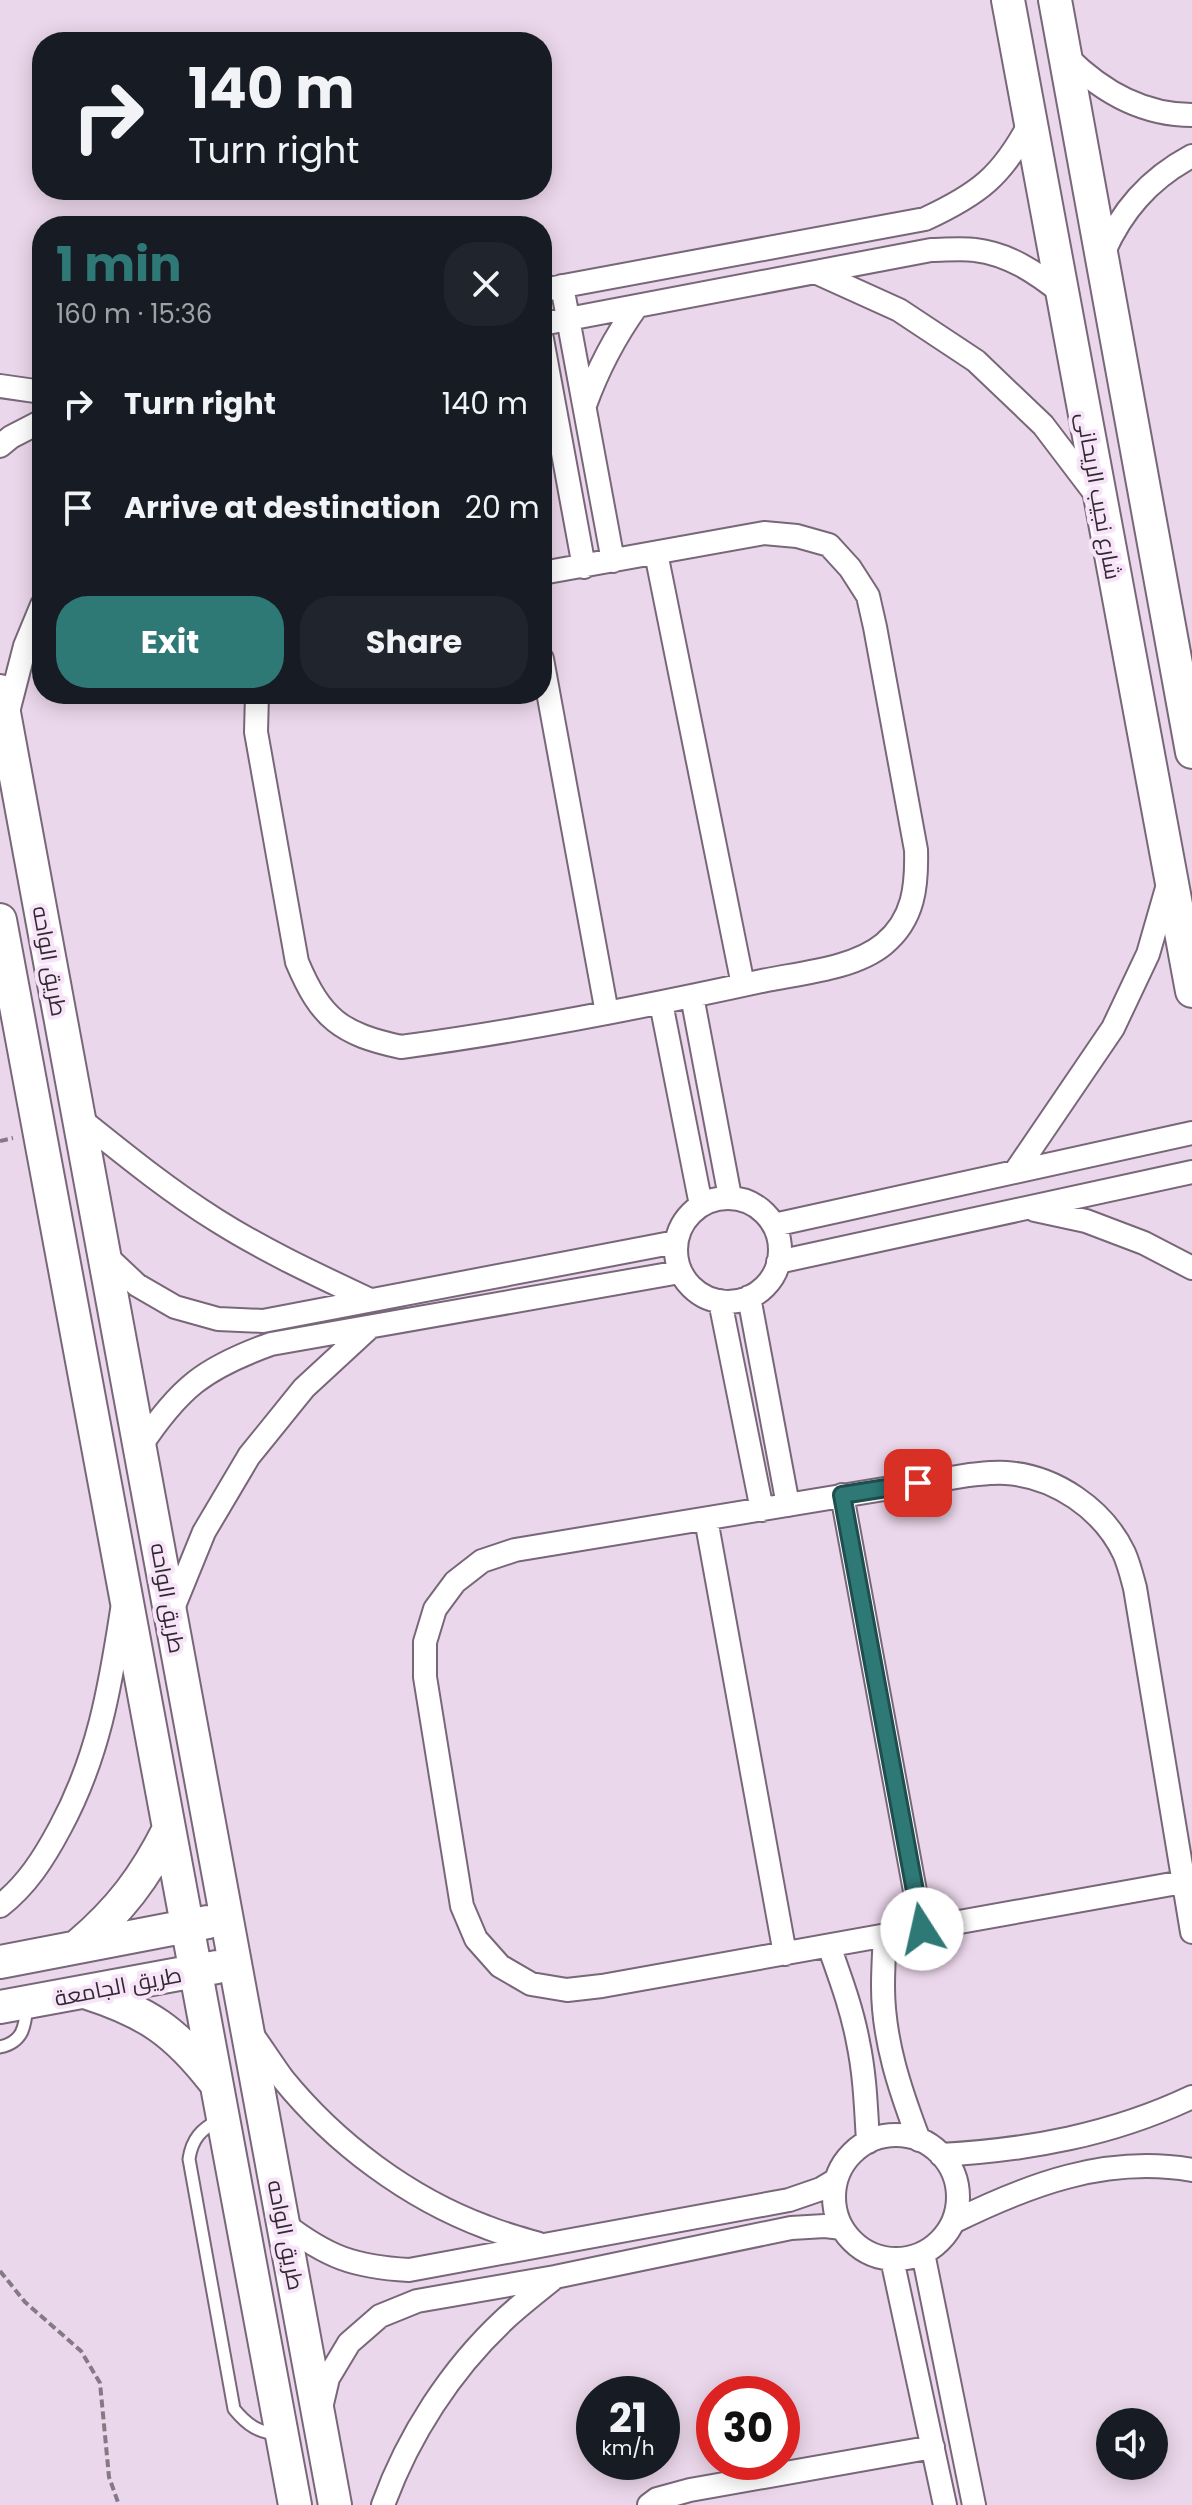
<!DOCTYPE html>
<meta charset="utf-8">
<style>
:root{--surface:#171b24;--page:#20242c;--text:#f1f3f6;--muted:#9ea1a6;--accent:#2e7876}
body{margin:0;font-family:Poppins,Cairo,sans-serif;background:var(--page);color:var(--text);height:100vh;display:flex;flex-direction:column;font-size:30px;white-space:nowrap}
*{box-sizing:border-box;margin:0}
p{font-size:26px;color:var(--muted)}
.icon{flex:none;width:44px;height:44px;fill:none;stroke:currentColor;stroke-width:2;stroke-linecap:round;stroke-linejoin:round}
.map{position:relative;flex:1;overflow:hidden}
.panel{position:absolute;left:32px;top:216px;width:520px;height:488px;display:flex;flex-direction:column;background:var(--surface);border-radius:32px;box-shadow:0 4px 20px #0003}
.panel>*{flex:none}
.top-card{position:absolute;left:32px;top:32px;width:520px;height:168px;border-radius:32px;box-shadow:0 4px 20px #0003;background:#171b24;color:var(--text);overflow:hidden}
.controls{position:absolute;left:1096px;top:2408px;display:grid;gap:16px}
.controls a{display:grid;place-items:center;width:72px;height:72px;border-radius:50%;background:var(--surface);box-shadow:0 4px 20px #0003;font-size:40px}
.speed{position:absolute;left:576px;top:2376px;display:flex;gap:16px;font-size:40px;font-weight:700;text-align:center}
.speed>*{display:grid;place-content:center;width:104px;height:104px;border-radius:50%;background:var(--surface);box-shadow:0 4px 20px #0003;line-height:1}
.speed small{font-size:20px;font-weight:400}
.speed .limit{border:12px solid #d22;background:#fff;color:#111}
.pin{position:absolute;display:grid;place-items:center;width:68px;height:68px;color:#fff;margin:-34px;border-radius:16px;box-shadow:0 4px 12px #0006}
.me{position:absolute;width:88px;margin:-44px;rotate:350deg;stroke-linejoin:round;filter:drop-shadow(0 0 6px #0008)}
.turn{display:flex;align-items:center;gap:28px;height:168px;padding:0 24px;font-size:36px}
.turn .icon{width:104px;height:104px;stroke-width:2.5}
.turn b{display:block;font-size:56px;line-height:68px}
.round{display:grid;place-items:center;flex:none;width:84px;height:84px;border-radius:32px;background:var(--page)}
.headline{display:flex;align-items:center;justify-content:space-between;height:136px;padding:0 24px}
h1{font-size:48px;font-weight:700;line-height:60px;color:var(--accent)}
.cta{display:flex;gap:16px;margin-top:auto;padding:16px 24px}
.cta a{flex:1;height:92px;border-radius:32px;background:var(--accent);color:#fff;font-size:32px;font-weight:700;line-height:92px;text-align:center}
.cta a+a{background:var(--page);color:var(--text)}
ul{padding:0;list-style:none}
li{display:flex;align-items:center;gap:24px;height:104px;padding:0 24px}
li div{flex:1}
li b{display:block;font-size:30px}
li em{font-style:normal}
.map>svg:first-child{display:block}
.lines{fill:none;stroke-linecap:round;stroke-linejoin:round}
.lane-casing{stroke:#786778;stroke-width:15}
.street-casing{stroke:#786778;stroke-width:26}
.secondary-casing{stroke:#786778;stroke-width:36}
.path{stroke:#867986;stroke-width:4;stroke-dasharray:8 4;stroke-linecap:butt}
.lane{stroke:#fff;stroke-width:11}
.street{stroke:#fff;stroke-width:22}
.secondary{stroke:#fff;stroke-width:32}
.route-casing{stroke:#1e4e4d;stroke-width:20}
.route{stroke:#2e7876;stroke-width:14}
.labels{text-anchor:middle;stroke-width:8;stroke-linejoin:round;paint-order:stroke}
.street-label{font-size:22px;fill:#302930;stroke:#f8e4f8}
</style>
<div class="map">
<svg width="1192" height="2505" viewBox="0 0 1192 2505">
<rect width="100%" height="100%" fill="#ebd7eb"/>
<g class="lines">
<defs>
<path id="lane" d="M0,2047c23,-5 25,-20 27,-41
M219,2120c-18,9 -27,19 -30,39l45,250c14,17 25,24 46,25"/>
<path id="street" d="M1067,57c34,34 75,58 125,58
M1102,256c19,-45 47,-77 90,-100
M815,272l84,38 77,51 67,64 54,71
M562,286l51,275
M542,290l383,-71c54,-25 77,-43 105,-96
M542,324l389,-74c14,0 30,-2 44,0 34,4 62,23 88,44
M542,339l42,228
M0,386l42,6
M585,405c13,-36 29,-67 52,-99
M0,446l11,-9 31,-16
M656,553l87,432
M542,659l65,354
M257,694l-1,38 41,230c24,57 44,72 104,85 121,-16 242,-40 361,-66 38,-8 92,-12 122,-37 30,-25 33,-58 32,-94l-41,-223 -7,-31 -18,-28 -21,-23 -32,-9 -33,-3 -222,40
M8,712l17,-66 17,-41
M692,996l38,201
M661,1003l40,202
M79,1118c45,36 89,72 137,102 49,31 101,55 152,79
M1015,1172l98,-144 35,-74 21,-73
M676 1250a52 52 0 1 1 104 0a52 52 0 1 1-104 0Z
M1035,1210l51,11 58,22 48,25
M774,1225l418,-92
M104,1254l33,31 38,22 43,12 45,2 413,-79
M778,1262l414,-90
M749,1297l39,208
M720,1301l42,209
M140,1447c39,-59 64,-79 131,-103l409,-72
M842,1495l80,434
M706,1519l79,435
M171,1613l33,-81 45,-76 55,-68 65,-60
M1183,1882l-581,104 -35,4 -36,-6 -31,-18 -24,-27 -14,-33 -37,-229v-35l10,-33 20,-27 27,-21 33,-11 454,-75c12,-1 25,-3 37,-2 49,3 97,36 118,80 5,11 8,24 11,35l57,344
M0,1906c27,-21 44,-48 60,-78 38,-70 50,-140 62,-218
M885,1936c-1,16 -2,34 -2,50 0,54 17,104 36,154
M829,1946c11,31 23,63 29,96 7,33 8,66 10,100
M251,2033c11,15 21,31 32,46 52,64 125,119 203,148 17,7 36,12 53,17
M834 2197a62 62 0 1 1 124 0a62 62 0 1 1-124 0Z
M941,2155c87,-5 171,-20 251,-58
M953,2222c75,-37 153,-67 239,-52
M283,2223c44,34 71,44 126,47l380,-70 32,-11 15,-9
M923,2253l51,252
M892,2259l53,246
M321,2408l7,-30 21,-35 31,-27 37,-15 138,-24 236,-49 34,-2 17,2
M383,2505c25,-69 68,-136 122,-186 15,-14 32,-27 48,-40
M649,2505l8,-6 33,-9 243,-43"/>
<path id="secondary" d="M1008,0l184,991
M1055,0l137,752
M0,691l335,1814
M0,920l295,1585
M79,1945c41,-35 66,-68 90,-116
M0,1962l208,-40
M88,1993c59,19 88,39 126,88
M0,2007l217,-40"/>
</defs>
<use href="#lane" class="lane-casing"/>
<use href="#street" class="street-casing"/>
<use href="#secondary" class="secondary-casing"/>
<path class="path" d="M0,1141l13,-3
M0,2271l25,31 56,49 19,32 9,94 10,28"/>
<use href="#lane" class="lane"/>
<use href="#street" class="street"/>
<use href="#secondary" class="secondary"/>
</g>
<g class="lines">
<defs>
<path id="route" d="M918,1483l-76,12 80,434"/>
</defs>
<use href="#route" class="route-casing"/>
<use href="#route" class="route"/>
</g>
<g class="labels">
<g class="street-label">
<text transform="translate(1099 496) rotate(80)" y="8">شارع نجيب الريحانى</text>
<text transform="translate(50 961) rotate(80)" y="8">طريق الواحه</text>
<text transform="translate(168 1598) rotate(80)" y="8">طريق الواحه</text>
<text transform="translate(118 1986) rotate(-11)" y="8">طريق الجامعة</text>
<text transform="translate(286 2235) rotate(79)" y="8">طريق الواحه</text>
</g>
</g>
</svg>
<div class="controls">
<a><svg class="icon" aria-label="sound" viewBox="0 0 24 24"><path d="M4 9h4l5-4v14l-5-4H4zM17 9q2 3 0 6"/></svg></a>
</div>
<div class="speed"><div>21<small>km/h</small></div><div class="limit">30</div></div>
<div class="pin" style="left:918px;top:1483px;background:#d93025"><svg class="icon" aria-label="arrive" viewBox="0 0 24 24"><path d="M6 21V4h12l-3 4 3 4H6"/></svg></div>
<svg class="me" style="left:922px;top:1929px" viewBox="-20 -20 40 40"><circle r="19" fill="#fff"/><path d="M0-13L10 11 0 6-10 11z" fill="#2e7876"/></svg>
<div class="top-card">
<div class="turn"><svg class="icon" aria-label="right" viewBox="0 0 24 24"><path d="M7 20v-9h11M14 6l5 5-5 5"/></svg><div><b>140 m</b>Turn right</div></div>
</div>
<section class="panel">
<div class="headline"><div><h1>1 min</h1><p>160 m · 15:36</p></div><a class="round"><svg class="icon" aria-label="close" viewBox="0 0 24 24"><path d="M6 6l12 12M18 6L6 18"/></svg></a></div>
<ul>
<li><svg class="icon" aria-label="right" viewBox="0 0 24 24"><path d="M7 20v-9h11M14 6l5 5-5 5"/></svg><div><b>Turn right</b></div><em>140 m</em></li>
<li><svg class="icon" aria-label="arrive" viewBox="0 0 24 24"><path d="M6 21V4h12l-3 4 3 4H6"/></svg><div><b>Arrive at destination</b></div><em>20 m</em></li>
</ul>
<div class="cta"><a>Exit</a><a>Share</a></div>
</section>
</div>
